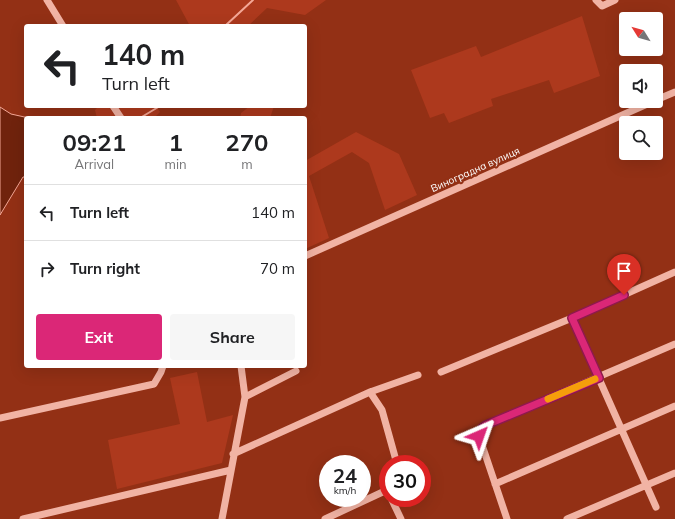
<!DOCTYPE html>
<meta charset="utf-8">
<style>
:root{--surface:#fff;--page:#f6f6f6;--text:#202124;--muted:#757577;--line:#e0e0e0;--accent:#db2777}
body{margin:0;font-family:Mulish,sans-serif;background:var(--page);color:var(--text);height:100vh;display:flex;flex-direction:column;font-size:15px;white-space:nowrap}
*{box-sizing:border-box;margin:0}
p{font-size:13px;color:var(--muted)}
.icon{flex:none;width:22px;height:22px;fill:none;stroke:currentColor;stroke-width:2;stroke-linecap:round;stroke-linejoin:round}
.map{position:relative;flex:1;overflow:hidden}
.sheet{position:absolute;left:24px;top:116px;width:283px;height:252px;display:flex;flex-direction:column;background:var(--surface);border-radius:4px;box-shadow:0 4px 16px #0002}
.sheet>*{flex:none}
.top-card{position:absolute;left:24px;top:24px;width:283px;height:84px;border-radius:4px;box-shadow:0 4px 16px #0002;background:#fff;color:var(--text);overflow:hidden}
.needle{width:26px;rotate:307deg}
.buttons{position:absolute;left:619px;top:12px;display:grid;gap:8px}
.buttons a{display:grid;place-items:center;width:44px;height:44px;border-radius:4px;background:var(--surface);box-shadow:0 4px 16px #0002;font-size:20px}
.speed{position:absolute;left:319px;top:455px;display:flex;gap:8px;font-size:20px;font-weight:700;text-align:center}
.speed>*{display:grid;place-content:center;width:52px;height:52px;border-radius:50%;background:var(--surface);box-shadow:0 4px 16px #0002;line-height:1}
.speed small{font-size:10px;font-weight:400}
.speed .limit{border:6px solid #d22;background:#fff;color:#111}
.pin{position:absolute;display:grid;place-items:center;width:34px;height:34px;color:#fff;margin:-41px -17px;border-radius:50% 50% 50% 0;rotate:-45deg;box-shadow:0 0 4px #0007}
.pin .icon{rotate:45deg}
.me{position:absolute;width:44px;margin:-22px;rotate:43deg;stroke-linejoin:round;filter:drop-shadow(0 0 3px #0008)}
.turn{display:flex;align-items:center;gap:14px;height:84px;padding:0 12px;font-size:18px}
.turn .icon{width:52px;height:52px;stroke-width:2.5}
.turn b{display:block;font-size:28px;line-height:34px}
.eta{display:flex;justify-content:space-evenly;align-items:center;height:68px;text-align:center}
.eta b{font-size:24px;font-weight:700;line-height:28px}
.primary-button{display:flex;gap:8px;margin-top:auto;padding:8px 12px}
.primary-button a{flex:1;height:46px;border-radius:4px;background:var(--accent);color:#fff;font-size:16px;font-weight:700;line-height:46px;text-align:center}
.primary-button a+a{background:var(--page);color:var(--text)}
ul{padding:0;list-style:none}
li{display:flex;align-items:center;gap:12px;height:56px;padding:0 12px;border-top:1px solid var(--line)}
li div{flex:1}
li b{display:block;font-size:15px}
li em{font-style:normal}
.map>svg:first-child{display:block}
.green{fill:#ad391d}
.water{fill:#70230d;stroke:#f4a796}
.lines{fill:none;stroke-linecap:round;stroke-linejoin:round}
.stream{stroke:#f4a796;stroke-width:2}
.minor{stroke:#f1b3a4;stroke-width:7}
.route-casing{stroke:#8e194d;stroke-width:10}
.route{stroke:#db2777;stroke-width:7}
.slow{stroke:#f59e0b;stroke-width:7}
.labels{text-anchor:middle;stroke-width:4;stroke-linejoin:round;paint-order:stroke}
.street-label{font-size:10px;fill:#fff;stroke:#933015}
</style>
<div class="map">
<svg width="675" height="519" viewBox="0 0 675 519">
<rect width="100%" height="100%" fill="#933015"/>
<path class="green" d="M176,0h150l-21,15 -38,-7 -19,18h-58z
M582,16l18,60 -46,17 -5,-13 -58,19 2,7 -44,17 -5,-10 -14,5 -19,-48 65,-24 5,11z
M99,106h9l9,12h-20l-2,-8z
M116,106h40l4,6 -6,6h-30z
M250,106h24l-4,12h-30l1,-5z
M356,132l43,22 18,41 -32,15 -16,-47 -17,-11 -43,24 20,62 -24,11v-88z
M197,372l10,50 26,-7 -11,48 -105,26 -9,-49 72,-16 -10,-46z"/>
<path class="water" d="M0,107l11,7 18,4h-3v59h-3l-23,38z"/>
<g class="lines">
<path class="stream" d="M225,26l28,-26
M140,118l20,-12"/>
<path class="minor" d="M47,0l16,26
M596,0l6,6 13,-6
M656,100l19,-8
M113,106l8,12
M305,256l349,-155
M572,318l84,189
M441,372l131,-54 103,-46
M370,392l12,18 15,54
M245,397l51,-26
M0,418l154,-34 7,-12 2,-6
M233,454l137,-62 48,-17
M495,484l180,-78
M391,498l10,21
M23,519l208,-49
M222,519l23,-122 -4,-31
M325,519l62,-29 1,2
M507,519l-28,-83 3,-8 4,-3 189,-81
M567,519l108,-46"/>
</g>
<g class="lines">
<defs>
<path id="route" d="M479,436l3,-8 4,-3 113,-47 -27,-60 52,-23"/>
</defs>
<use href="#route" class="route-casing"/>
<use href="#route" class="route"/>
<path class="slow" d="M548,399l47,-20"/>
</g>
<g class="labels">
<g class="street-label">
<text transform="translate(475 169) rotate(-24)" y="4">Виноградна вулиця</text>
</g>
</g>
</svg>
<div class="buttons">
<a><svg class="needle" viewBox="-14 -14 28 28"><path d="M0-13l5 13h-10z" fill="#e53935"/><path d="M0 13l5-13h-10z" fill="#757577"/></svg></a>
<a><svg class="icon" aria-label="sound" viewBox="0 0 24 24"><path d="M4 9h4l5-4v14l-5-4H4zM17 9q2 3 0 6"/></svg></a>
<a><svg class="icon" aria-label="search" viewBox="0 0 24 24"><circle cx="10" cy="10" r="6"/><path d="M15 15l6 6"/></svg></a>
</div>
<div class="speed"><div>24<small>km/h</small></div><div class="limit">30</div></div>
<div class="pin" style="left:624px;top:295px;background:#d93025"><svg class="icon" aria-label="arrive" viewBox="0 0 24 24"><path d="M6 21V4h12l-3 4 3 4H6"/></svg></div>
<svg class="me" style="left:479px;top:436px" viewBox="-20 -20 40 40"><path d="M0-17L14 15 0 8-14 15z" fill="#db2777" stroke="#fff" stroke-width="4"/></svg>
<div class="top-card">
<div class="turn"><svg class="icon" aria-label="left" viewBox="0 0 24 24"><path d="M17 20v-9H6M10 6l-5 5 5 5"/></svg><div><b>140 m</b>Turn left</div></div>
</div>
<section class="sheet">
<div class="eta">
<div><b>09:21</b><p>Arrival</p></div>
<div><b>1</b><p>min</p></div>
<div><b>270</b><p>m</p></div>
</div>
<ul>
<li><svg class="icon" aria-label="left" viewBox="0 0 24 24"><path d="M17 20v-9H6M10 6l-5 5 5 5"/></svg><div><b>Turn left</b></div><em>140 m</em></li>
<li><svg class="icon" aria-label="right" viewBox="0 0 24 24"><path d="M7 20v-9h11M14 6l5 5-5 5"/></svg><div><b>Turn right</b></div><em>70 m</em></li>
</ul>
<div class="primary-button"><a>Exit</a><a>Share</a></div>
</section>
</div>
